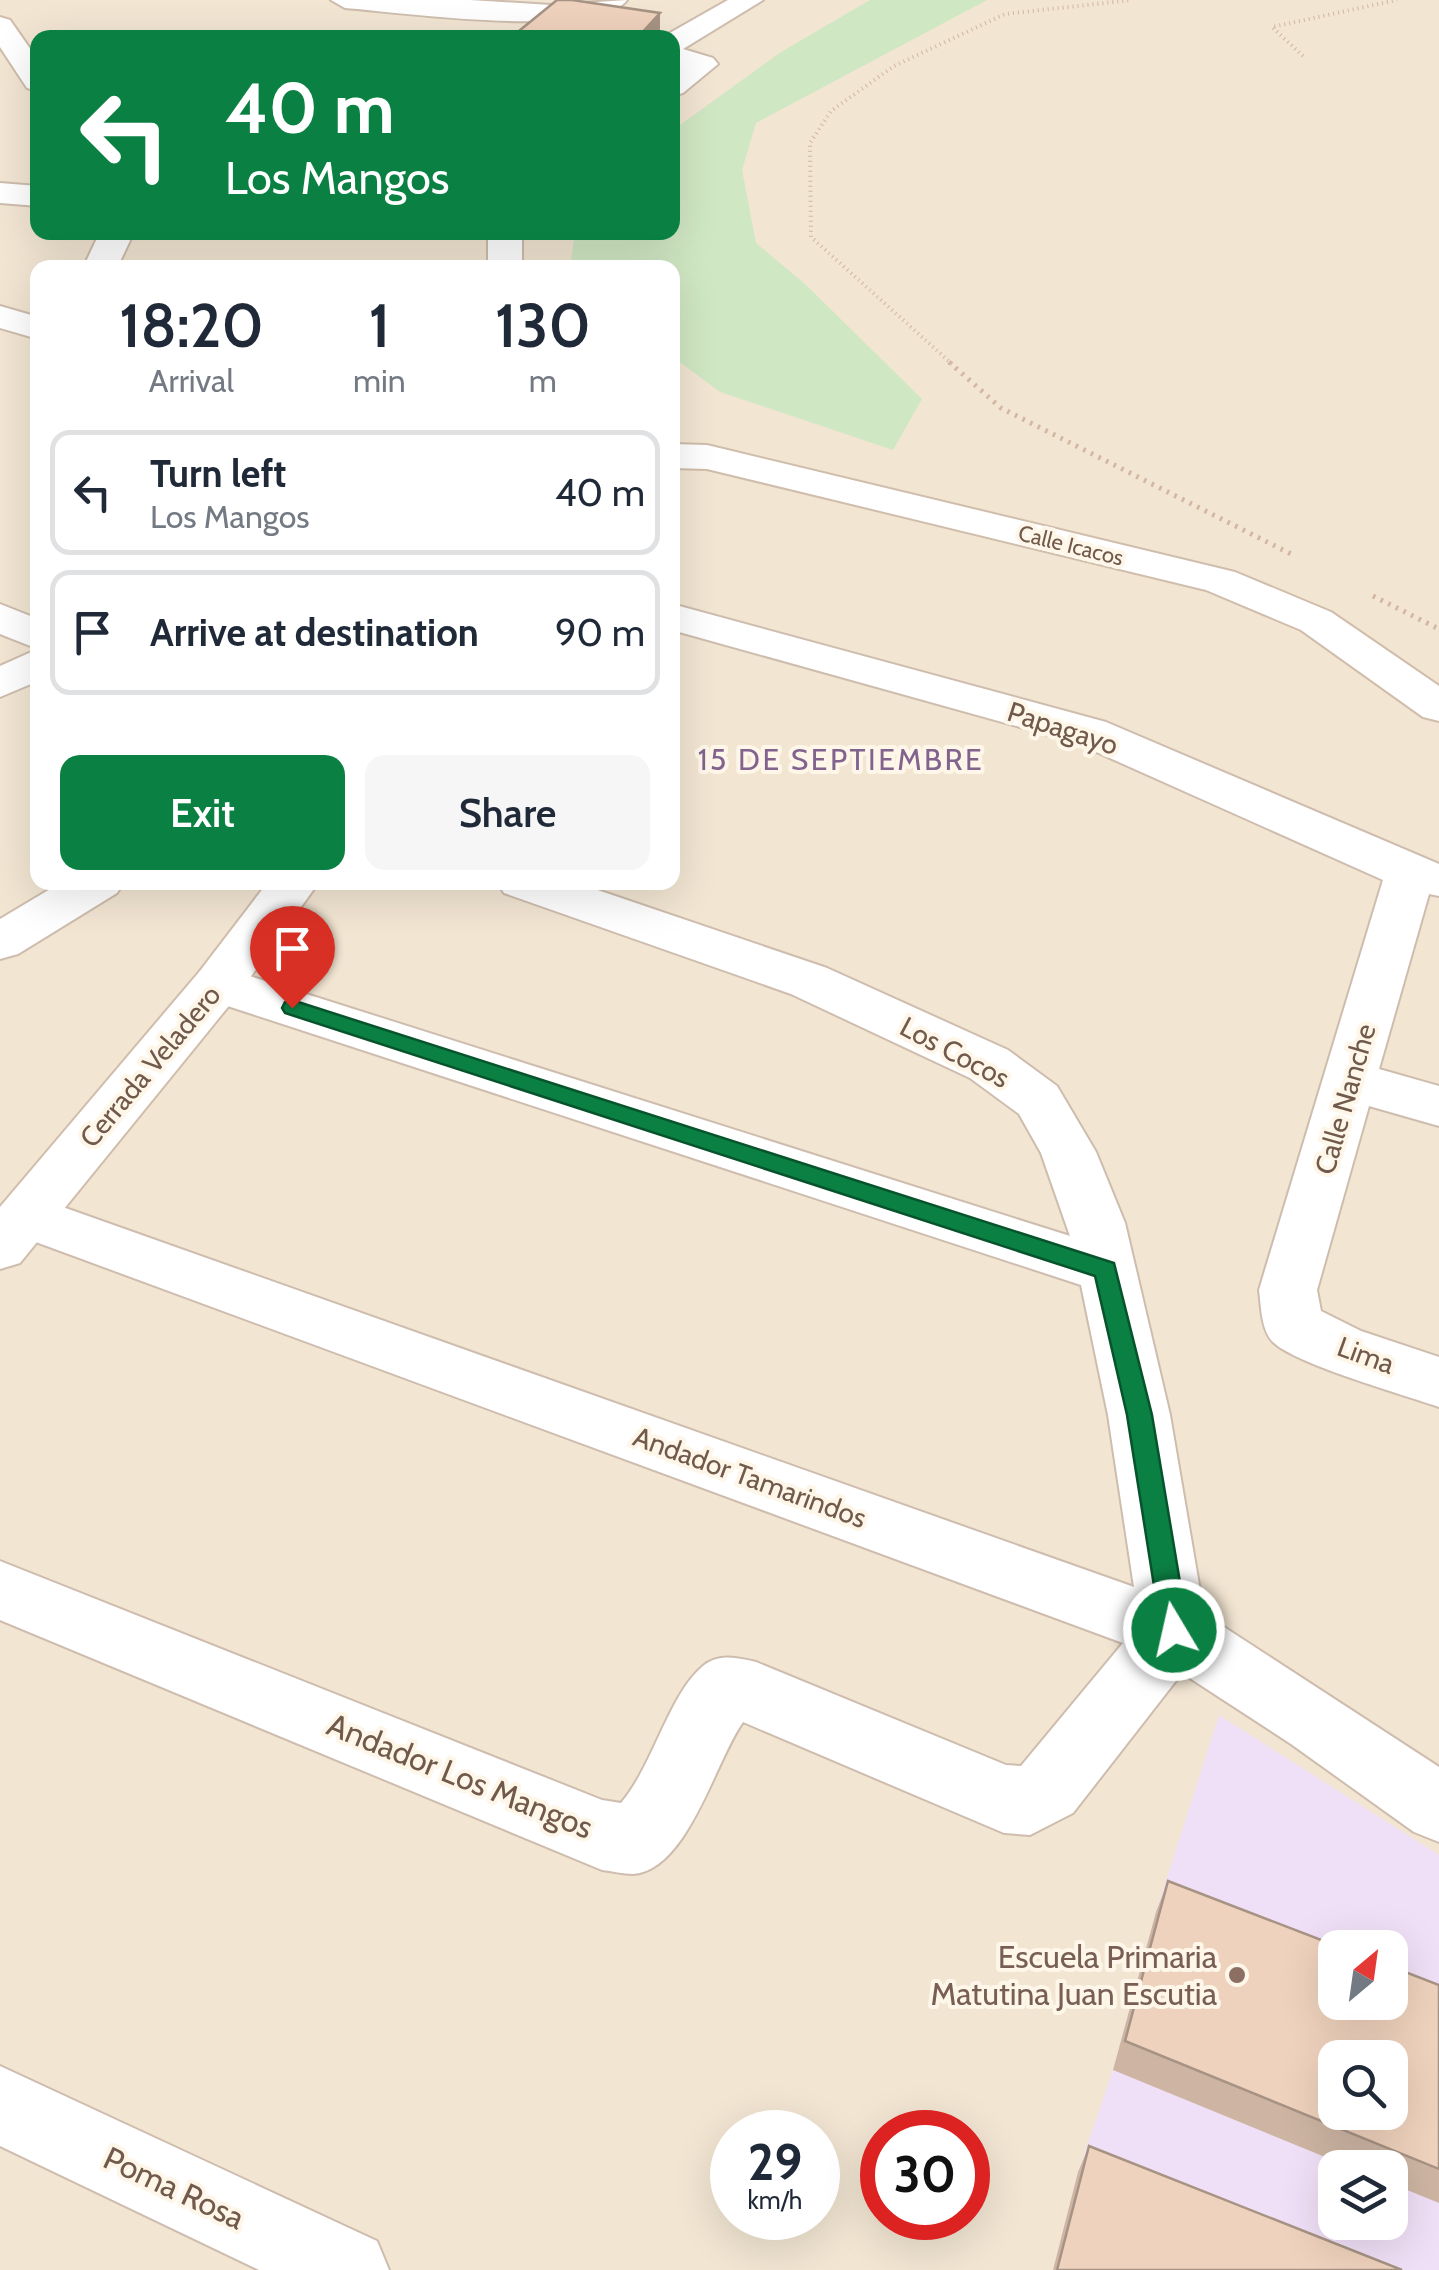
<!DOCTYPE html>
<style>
:root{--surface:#fff;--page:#f6f6f7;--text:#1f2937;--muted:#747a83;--line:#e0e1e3;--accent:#0b8043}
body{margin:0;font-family:Cabin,sans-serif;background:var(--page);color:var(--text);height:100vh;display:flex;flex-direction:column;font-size:38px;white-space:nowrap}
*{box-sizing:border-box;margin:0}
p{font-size:32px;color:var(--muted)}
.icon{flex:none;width:55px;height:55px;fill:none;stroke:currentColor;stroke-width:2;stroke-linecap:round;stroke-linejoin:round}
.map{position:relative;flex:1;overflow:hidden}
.details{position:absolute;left:30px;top:260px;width:650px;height:630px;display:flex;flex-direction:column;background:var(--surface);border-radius:20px;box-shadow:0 10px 40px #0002}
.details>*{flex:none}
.hud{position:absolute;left:30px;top:30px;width:650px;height:210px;border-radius:20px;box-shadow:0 10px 40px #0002;background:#0b8043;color:#fff;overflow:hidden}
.needle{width:65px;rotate:29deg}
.fabs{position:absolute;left:1318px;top:1930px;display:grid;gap:20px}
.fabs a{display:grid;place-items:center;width:90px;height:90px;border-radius:20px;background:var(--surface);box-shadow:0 10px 40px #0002;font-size:50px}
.speed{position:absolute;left:710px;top:2110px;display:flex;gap:20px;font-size:50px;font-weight:700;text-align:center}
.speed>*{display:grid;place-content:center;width:130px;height:130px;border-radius:50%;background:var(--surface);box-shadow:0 10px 40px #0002;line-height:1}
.speed small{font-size:25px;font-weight:400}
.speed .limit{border:15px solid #d22;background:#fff;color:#111}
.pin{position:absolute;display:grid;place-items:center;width:85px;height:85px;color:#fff;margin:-102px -42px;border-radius:50% 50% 50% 0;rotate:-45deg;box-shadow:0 0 10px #0007}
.pin .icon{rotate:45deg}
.me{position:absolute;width:110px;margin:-55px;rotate:351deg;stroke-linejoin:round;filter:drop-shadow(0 0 8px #0008)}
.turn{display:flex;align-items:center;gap:35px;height:210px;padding:0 30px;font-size:45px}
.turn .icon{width:130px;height:130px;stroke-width:2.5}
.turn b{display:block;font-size:70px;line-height:85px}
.eta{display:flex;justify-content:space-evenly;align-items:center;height:170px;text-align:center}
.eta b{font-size:60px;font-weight:600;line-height:70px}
.primary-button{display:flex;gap:20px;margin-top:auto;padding:20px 30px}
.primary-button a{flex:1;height:115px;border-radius:20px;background:var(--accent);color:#fff;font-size:40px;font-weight:600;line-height:115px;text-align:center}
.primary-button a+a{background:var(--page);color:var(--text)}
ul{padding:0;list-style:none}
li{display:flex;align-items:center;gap:30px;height:125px;margin:0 20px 15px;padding:0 10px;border:5px solid var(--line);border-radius:20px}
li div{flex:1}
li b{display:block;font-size:38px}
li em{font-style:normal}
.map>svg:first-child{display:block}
.residential{fill:#f2e5d2;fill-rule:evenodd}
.education{fill:#f0e0f7;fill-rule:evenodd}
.green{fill:#d0e7c3}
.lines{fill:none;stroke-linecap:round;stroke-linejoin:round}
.street-casing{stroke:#cebdae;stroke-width:4}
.secondary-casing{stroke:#d0bdab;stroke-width:4}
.path-far1{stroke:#d3b6a0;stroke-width:4;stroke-dasharray:1 4;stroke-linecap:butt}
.path{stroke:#d3b6a0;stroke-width:5;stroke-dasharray:2.5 6;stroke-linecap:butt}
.street{fill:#fff;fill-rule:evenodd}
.secondary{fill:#fff;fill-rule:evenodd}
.wall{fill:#ceb5a3}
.shaded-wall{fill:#a79384}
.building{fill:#efd2bd;stroke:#a79384;stroke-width:2.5;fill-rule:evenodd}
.route{fill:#0b8043;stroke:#07532c;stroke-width:2.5}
.education-dot{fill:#8d6e63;stroke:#fef7e9;stroke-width:4}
.labels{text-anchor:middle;stroke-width:8;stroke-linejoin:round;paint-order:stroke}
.far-street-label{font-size:22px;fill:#715a4b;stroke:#fef7e9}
.street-label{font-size:28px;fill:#715a4b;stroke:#fef7e9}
.neighbourhood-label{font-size:30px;letter-spacing:2.5px;fill:#81638e;stroke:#fef7e9}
.near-street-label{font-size:32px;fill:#715a4b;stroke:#fef7e9}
.near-education-label{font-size:32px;fill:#785e54;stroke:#fef7e9;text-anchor:end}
</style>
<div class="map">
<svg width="1439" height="2270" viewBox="0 0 1439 2270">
<rect width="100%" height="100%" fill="#fbf3e4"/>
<path class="residential" d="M0,0h1439v2270h-1439zM38,38h634v194h-634zM38,268h634v614h-634zM1335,1948h55v54h-55zM1335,2058h55v54h-55zM732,2132h86v86h-86zM882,2132h86v86h-86zM1335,2168h55v54h-55z"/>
<path class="education" d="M1219,1715l220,140v415h-386l25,-98 35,-102 43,-158zM1335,1948h55v54h-55zM1335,2058h55v54h-55zM1335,2168h55v54h-55z"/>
<path class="green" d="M870,0h117l-231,123 -14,47 14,73 49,41 117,115 -29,51 -173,-58 -47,-35 -1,-89 -102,-1 5,-34 97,-1 1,-102 108,-78z"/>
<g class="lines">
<defs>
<path id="street" d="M331,0h139l81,5 76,-5c-30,40 -230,12 -282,8z
M728,0h35l-80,49 30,9 5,6 -35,29 -11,3v-24l8,-5 -8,-3v-26h-11z
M0,183l38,3v20l-38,-3z
M488,232h34v36h-34z
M0,306l38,11v22l-38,-11z
M0,604l38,15v30l-38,-15z
M672,604l434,118 333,142v32l-10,-2 -50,175 60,17v40l-70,-20 -52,184 4,21 40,20 78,26v50c-34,-12 -144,-43 -166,-65 -12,-12 -12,-37 -14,-52l124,-410 -309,-138 -402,-112z
M38,649v32l-38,16v-31z
M62,882h62l-7,11 -99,61 -18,5v-40z
M497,882h77l253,86 181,82 49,36 39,66 29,71 45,192 34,199 235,153v75l-25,-10 -123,-88 -109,-71 -109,140 -43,22 -26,-2 -261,-111c-28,39 -55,148 -110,152 -10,0 -21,-3 -31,-4l-602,-250v-59l602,239 19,3c32,-37 48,-109 82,-137 16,-13 35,-8 53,-4l250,103 15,1 102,-123 -1117,-412 -6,-20 6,-10 20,-7 1108,393 -26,-172 -27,-130 -881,-288 -8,-13 8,-13 18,-5 852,270 -29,-83 -22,-39 -49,-36 -179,-84 -287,-101z
M0,2066l377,175 12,29h-130l-259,-124z"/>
<path id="secondary" d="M0,17l10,3 28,40v31l-11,-3 -27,-41z
M100,232h34l-17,36h-34z
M672,444l35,1 528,127 96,40 108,74v35l-16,-4 -122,-87 -95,-40 -499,-121 -35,-1z
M268,882h51l-83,115 -216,266 -20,6v-62l200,-236z"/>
</defs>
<use href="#street" class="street-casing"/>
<use href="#secondary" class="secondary-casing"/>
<path class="path-far1" d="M1303,56l-31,-29 125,-27
M952,364l-141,-127 -1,-94 21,-32 63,-45 111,-52 127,-14"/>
<path class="path" d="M949,362l52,46 290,146
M1373,596l66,33"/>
<use href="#street" class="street"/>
<use href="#secondary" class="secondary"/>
</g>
<path class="wall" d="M1168,1881l271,104v218l-49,-20v-15h-38l-239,-98 43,-158z
M1089,2146l313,124h-349l25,-98z"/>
<path class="shaded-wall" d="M660,13v23l-1,2h-22z"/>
<path class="building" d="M557,0h15l88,13 -23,25h-104l-19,-3z
M1168,1881l174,67h-7v54h55v-36l49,19v184l-314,-128zM1335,2058h55v54h-55z
M1089,2146l313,124h-345z"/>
<path class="route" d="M292,1000l822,263 38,152 36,215 -4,9 -10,4 -9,-4 -4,-9 -34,-215 -32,-139 -810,-263 -3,-5 3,-6z"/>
<circle class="education-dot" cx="1237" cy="1975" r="10"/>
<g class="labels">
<g class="far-street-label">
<text transform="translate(1071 545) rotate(14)" y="8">Calle Icacos</text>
</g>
<g class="street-label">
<text transform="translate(1063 728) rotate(18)" y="10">Papagayo</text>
<text transform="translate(955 1052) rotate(28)" y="10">Los Cocos</text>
<text transform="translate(150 1066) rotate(-50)" y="10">Cerrada Veladero</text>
<text transform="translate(1345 1099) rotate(-74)" y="10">Calle Nanche</text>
<text transform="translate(1366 1355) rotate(20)" y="10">Lima</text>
<text transform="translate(750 1477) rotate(20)" y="10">Andador Tamarindos</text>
</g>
<g class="neighbourhood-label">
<text x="841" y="770">15 DE SEPTIEMBRE</text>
</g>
<g class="near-street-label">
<text transform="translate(460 1776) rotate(22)" y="11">Andador Los Mangos</text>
<text transform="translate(174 2188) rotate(25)" y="11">Poma Rosa</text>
</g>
<g class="near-education-label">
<text x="1217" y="1968">Escuela Primaria<tspan x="1217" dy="37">Matutina Juan Escutia</tspan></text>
</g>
</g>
</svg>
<div class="fabs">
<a><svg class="needle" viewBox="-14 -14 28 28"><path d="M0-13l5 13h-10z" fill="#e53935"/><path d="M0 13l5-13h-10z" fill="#747a83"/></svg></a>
<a><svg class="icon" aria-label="search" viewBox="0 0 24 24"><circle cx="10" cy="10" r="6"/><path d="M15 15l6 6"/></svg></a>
<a><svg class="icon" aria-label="layers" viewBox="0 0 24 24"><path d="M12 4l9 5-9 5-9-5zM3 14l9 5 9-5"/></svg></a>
</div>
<div class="speed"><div>29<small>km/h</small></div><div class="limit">30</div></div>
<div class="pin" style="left:292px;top:1008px;background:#d93025"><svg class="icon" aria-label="arrive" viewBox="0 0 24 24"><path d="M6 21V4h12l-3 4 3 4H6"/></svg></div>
<svg class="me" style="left:1174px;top:1630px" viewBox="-20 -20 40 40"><circle r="17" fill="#0b8043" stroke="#fff" stroke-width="3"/><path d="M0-11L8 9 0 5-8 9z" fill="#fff"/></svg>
<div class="hud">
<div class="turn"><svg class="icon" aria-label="left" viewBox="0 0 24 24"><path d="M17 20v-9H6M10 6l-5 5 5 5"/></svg><div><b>40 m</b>Los Mangos</div></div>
</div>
<section class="details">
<div class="eta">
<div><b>18:20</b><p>Arrival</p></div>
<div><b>1</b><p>min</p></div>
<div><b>130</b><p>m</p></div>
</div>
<ul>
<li><svg class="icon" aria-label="left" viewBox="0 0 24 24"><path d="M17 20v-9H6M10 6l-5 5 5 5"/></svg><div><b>Turn left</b><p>Los Mangos</p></div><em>40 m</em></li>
<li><svg class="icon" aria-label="arrive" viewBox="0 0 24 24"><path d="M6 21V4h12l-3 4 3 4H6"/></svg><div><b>Arrive at destination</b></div><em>90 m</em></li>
</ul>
<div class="primary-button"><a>Exit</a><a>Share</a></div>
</section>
</div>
